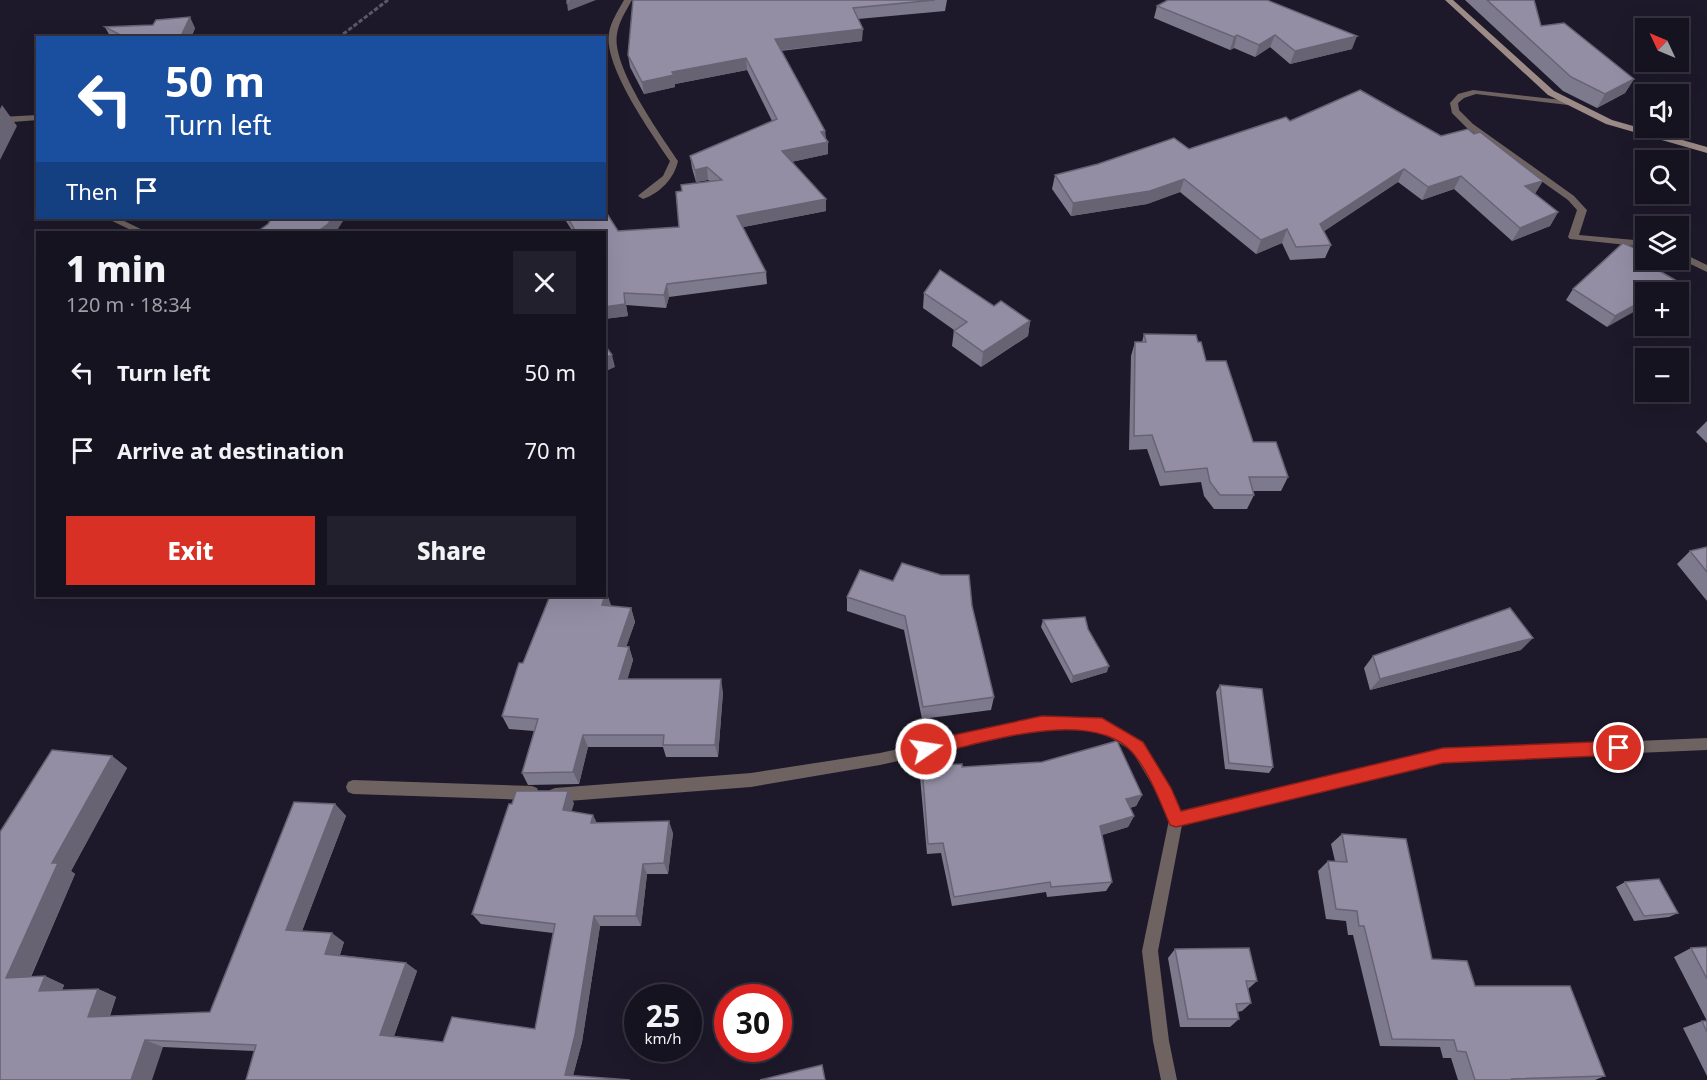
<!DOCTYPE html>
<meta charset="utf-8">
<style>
:root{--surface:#161320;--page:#23202d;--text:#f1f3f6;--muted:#9e9ea5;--line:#35323e;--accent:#d93025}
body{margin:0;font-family:"Noto Sans",sans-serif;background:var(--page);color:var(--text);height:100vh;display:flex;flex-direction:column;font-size:22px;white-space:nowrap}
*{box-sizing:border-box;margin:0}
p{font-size:20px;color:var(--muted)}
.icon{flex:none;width:33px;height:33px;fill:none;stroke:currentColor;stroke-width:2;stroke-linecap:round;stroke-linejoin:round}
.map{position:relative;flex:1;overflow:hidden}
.panel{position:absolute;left:36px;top:231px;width:570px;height:366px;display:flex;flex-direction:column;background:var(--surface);border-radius:0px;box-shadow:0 6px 24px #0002,0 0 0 2px var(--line)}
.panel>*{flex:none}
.top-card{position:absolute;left:36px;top:36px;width:570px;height:183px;border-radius:0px;box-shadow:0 6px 24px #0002,0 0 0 2px var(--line);background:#1a4fa0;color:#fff;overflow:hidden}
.needle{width:39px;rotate:314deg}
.buttons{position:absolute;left:1635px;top:18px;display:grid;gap:12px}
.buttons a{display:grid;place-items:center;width:54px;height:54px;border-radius:0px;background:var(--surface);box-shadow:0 6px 24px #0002,0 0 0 2px var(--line);font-size:30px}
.speed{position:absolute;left:624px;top:984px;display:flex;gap:12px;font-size:30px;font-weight:700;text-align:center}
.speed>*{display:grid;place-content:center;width:78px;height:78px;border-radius:50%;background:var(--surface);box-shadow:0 6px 24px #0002,0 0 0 2px var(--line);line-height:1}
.speed small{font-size:15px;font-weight:400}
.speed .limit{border:9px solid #d22;background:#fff;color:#111}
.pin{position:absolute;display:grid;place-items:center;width:51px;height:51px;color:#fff;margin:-26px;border:3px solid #fff;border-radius:50%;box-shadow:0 2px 6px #0007}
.me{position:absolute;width:66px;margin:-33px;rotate:77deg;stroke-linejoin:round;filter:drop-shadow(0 0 4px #0008)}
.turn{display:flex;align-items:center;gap:21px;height:126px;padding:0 30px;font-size:27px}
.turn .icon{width:78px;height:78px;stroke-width:2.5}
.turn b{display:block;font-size:42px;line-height:51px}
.then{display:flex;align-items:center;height:57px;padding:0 30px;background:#0003;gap:12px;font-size:22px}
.round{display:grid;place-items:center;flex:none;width:63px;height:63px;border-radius:0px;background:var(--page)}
.headline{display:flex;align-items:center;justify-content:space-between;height:102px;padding:0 30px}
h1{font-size:36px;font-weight:800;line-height:45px}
.button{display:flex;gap:12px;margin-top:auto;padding:12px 30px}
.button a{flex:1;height:69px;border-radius:0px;background:var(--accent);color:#fff;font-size:24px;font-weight:800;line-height:69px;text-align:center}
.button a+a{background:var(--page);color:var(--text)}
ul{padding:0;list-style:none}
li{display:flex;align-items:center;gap:18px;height:78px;padding:0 30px}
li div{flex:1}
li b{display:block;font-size:22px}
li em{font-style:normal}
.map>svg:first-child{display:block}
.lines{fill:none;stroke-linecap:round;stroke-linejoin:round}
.path{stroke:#5b5867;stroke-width:3;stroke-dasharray:4.5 2;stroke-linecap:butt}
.street{fill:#6e6360;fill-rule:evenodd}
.secondary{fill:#9c8b87;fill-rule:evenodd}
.wall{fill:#7e7a8d}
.shaded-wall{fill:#676373}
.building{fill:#938ea4;stroke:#676373;stroke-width:1.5}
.route{fill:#d93025;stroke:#8d1f18;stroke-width:1.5}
</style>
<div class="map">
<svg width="1707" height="1080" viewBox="0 0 1707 1080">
<rect width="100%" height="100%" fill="#1d192a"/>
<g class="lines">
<path class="path" d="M338,38l50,-38"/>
<path class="street" d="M624,0h8c-6,11 -13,21 -15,34 -6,32 43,100 61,127 -4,18 -18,32 -35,38l-5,-3 2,-2 23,-18 7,-15c-18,-27 -67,-95 -61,-128 2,-12 9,-22 15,-33z
M1473,90l98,11 1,2 -4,2 -92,-11 -12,4 -6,5 1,7 14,14 101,72 11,12 2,2 -8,25 67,6v6l-76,-8 -2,-2 9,-27 -9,-10 -101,-72 -15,-15 -2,-10 8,-9z
M38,115v5l-38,3v-6z
M106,218h12l29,14h-12z
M1678,251l29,14v7l-29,-14z
M1043,717l59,2 40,24 29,46 9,23 263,-63 264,-11v12l-264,11 -261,64 -24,126 11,90 8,39h-16l-8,-39 -11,-90 27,-131 -9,-22 -28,-47 -32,-20 -57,-2 -163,36 -129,22 -196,15 -5,-2 -2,-5 2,-5 5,-2 196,-15 129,-20z
M353,780l179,6 5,2 2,5 -2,5 -5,2 -179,-6 -5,-2 -2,-5 2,-5z"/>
<path class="secondary" d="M1445,0h8l101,91 58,29 95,27v6l-101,-29 -58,-29z"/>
</g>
<path class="wall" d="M633,0h314l-2,11 -87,8 4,22 -81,10 44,80 3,23 -37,8 35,49 -83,16 23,45 1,12 -98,13 -3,11 -40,-3 2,11 -24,3v-87h-31l-9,-14h40l14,13 61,-4 3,-36 28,-10 -2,-1 -12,2 -4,-14 -2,-12 82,-35 -25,-51 -72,14v3l-31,7 -14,-27 -2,-12z
M1465,0h69l7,26 93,53 -9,14 -28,15 -34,-17z
M1157,6l195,43 -62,15 -20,-17 -15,10 -21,-9 -4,2 -76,-32z
M153,25l42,3 -4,10h-80l-6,-11z
M1290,121l245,73 23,18 -8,14 -38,15 -58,-52 -32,11 -24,-18 -74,49 7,14 -6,13 -35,2 -8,-17 -26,11 -76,-62 -33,12 -76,12 -19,-27 3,-14 134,-26z
M1664,262l-6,8 11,22h-23l-39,35 -41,-27 7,-11z
M924,293l70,13 36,15 -2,15 -47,31 -29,-21 2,-16 -31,-22z
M1144,334l54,8 8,19 47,81 35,35 -7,14h-28l1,4 -7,14h-33l-10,-13 -3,-14 -41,4 -13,-37 -18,1 2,-94 4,-14h7z
M1707,421v22l-11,-11z
M1707,547v54l-30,-37 13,-13z
M606,591l4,15 21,2 4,14 -9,25h3l4,13 -6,19 96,13 -5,65h-52l-3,-10h-75l-9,37 -51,1 -6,-12 12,-42 -25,-2 -7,-13 21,-53z
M847,597l125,9 22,91 -3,13 -69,9 -18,-89 -57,-19z
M1043,620l45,9 19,43 -36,11 -30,-56z
M1521,650l-151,40 -6,-22 9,-12z
M1220,685l53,82 -4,6 -44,-4 -9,-77z
M112,756l15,12 -56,103 4,3 -44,103 14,-1 19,9 -2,5 36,-1 18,8 -6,19 100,-4 125,-208 11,12 -44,115 42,11 -4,13 66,8 11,8 -23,65 49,6 92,-13 18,-96 -72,-9 -9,-10 102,-111 -3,8 26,12 76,10 -5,41h-21l-6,52h-41l-18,116 -9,33 -319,-24 -91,-4 -163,33v-248z
M922,766l40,1 180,28 -6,11 -6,2 4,8 -6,11 -26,8 10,47 -6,9 -59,6 -1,-5 -94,14 -11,-53 -14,1 -7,-77z
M1342,834l90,125 43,27 130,90 -10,4h-137l-7,-22h-8l-3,-11 -60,-1 -27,-111h-5l-2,-14 -20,-2 -8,-48 10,-10h7l-4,-17z
M1625,882l53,31 -9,4 -35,4 -18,-34z
M1707,947v129l-24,-48 19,-7h5l-33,-64 17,-9z
M1175,949l82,32 -9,8 3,14 -9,8 -5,1 2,7 -9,8h-50l-12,-69z"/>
<path class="shaded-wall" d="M574,0h22l-28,11 -1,-8z
M190,17l5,11 -4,10h-11z
M863,29l-1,12 -87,10v-12z
M1237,35l-3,13 -4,2 4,-13z
M1275,35l-5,12 -15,10 4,-12z
M1357,36l-5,13 -62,15 5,-13z
M746,58l1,12 -72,14v3l-31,7 -2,-12 30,-10z
M1634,79l-9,14 -28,15 8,-14z
M2,105l15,21 -17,34v-51z
M825,131v11h3v12l-46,10v-13l39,-19z
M707,167l1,13 -12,2 -1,-12z
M1404,169l-6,13 -84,56 6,-14z
M1461,176l-7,13 -32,11 6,-13z
M1184,179l-4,13 -33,12 -76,12 2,-13z
M1543,181l-8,13 -10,-8z
M826,199v12l-87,17 -2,-12z
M1558,212l-8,14 -38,15 8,-13z
M332,218h13l-9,14h-19z
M1287,229l-5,14 -26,11 5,-14z
M1677,281l-9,11h-11z
M667,284l2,13 -3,11 -2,-13z
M624,293l4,23 -24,3v-12z
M1646,299v6l-39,22 8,-11z
M1030,321l-2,15 -47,31 2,-15z
M612,355l3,12 -11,5v-14z
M606,591l5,14 -5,13 -4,-13z
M631,608l4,14 -13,37 -4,-13z
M1533,638l-12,12 -151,40 10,-11z
M629,647l4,13 -9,32 -5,-13z
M1109,666l-2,6 -36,11 2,-7z
M721,679l2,13 -5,65 -3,-12z
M583,735l5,12 -9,37 -6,-12z
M112,756l15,12 -56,103 4,3 -49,113 -20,-9 46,-115z
M568,791l6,12 -5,18 -6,-11z
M1142,795l-6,11 -15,4 5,-11z
M335,804l11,12 -47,123 -13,-9z
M593,815l6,12 -8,-4z
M1134,816l-6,11 -33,10 5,-11z
M669,821l4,12 -5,41 -4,-11z
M643,864l4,10 -6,52 -5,-10z
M594,916l6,10 -18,116 -10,38 -7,-5z
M332,933l12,9 -7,21 -12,-9z
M406,963l11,8 -25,71 -12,-7z
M45,976l19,9 -5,15 -20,-9z
M98,989l18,8 -10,28 -18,-8z
M145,1040l18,7 -11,33h-21z"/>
<path class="building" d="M567,0h7l-7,3z
M633,0h302l-82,8 10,21 -88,10 50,92 -4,1 7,10 -46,9 44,48 -89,17 29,56 -99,12 -3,11 -40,-2 1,11 -21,3v-75h-28l-8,-14h36v-9l14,22 61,-4 -3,-35 6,-1 -1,-6 41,-5 -15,-13 -12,3 -5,-14 87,-37 -31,-61 -74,14 2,3 -32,7 -14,-27z
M1168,0h99l90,36 -62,15 -20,-16 -16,10 -22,-10 -3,2 -77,-31z
M1487,0h47l7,26 23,-3 70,56 -29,15 -34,-17z
M190,17l-10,21h-54l-21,-11 48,-2 3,-5z
M1360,90l81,46 27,-7 6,5 6,-2 63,49 -18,5 33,26 -38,16 -59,-52 -33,11 -24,-18 -84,55 11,21 -35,2 -9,-18 -26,11 -77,-61 -34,12 -77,12 -18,-28 43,-11 76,-26 15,11 97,-32 4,4z
M272,218h60l-4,6 -11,8h-60l11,-8z
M1623,243l23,10v7h12l6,2 -8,7 21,12 -20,11h-11v7l-31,17 -42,-27z
M940,270l54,36 7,-5 29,20 -47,31 -29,-21 13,-9 -43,-29z
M1144,334l52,1 2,7h3l5,19h20l27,81h23l12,35h-39l5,18h-34l-10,-13 -3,-14 -42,4 -13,-37 -18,1 1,-94h11z
M604,344l8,11 -8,3z
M1707,547v25l-17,-21z
M902,563l39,12h28l3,31 22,91 -71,10 -18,-91 -58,-19 13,-27 33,11z
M604,591h2l-4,14 29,3 -13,38 11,1 -10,32h102l-6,66h-52l1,-10h-81l-10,37 -51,1 16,-54 -36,-3 17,-53h4l27,-67h54z
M1510,608l23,30 -153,41 -7,-23z
M1085,617l3,12 21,37 -36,10 -30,-56z
M1220,685l42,4 11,78 -44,-4z
M1117,741l25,54 -16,4 8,17 -34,10 12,56 -61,5 -1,-5 -96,15 -11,-54 -15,1 -6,-78 40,-2v3l80,-5z
M52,750l60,6 -60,107h6l-52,115 39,-2 -6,15 59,-2 -10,28 122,-5 84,-210 41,2 -49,126 46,3 -7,21 81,9 -26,72 63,7 9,-25 83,12 20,-105 -83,-10 37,-110h3l4,-13h52l-5,19 30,5 -2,8 78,-2 -5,42 -21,1 -7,52h-42l-19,119 -10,40 65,5h-384l10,-35 -111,-5 -14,40h-131v-248z
M1342,834l64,5 26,120 35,2 8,25h95l35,90 -93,3 1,1h-38l-9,-28 -9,-1 -3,-11 -62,-1 -28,-113h-5l-2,-15 -21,-2 -8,-48 19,1z
M1659,879l19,34 -34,3 -19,-34z
M1707,947v32l-16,-31z
M1249,948l8,33h-11l5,22 -15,1 3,15h-51l-13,-70z
M1702,1021h5v11z
M822,1065l3,15h-65z"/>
<path class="route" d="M1042,716l60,2 41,24 28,46 10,23 262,-63 176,-7 5,2 3,5 -3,5 -5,2 -176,8 -267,64 -6,-2c-9,-22 -22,-55 -38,-73 -42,-46 -153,-8 -206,4l-5,-2 -2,-5 2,-5 5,-3z"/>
</svg>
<div class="buttons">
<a><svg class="needle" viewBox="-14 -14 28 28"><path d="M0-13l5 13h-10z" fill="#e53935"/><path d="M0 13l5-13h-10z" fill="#9e9ea5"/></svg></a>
<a><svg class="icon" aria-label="sound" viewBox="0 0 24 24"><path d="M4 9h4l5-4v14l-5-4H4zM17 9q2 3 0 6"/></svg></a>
<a><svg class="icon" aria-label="search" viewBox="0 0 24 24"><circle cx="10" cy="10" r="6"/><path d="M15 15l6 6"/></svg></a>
<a><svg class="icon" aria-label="layers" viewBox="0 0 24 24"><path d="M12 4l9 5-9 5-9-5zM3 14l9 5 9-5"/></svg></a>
<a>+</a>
<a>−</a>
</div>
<div class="speed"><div>25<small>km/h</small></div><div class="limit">30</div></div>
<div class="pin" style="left:1619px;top:748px;background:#d93025"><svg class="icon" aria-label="arrive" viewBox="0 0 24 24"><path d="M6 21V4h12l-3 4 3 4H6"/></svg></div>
<svg class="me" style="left:926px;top:749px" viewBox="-20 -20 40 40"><circle r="17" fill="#d93025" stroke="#fff" stroke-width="3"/><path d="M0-11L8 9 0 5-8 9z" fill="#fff"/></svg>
<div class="top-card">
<div class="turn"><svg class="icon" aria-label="left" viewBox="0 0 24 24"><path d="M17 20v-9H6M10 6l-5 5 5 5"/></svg><div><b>50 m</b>Turn left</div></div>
<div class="then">Then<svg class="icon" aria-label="arrive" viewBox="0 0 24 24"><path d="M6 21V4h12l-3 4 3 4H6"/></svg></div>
</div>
<section class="panel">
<div class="headline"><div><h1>1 min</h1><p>120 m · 18:34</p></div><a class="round"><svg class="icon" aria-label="close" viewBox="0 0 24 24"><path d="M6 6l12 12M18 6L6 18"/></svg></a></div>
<ul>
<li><svg class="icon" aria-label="left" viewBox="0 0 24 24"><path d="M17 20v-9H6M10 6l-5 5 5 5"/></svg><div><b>Turn left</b></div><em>50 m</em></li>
<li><svg class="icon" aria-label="arrive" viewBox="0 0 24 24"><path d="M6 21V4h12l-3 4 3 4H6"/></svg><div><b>Arrive at destination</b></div><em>70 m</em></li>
</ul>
<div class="button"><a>Exit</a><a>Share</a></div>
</section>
</div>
